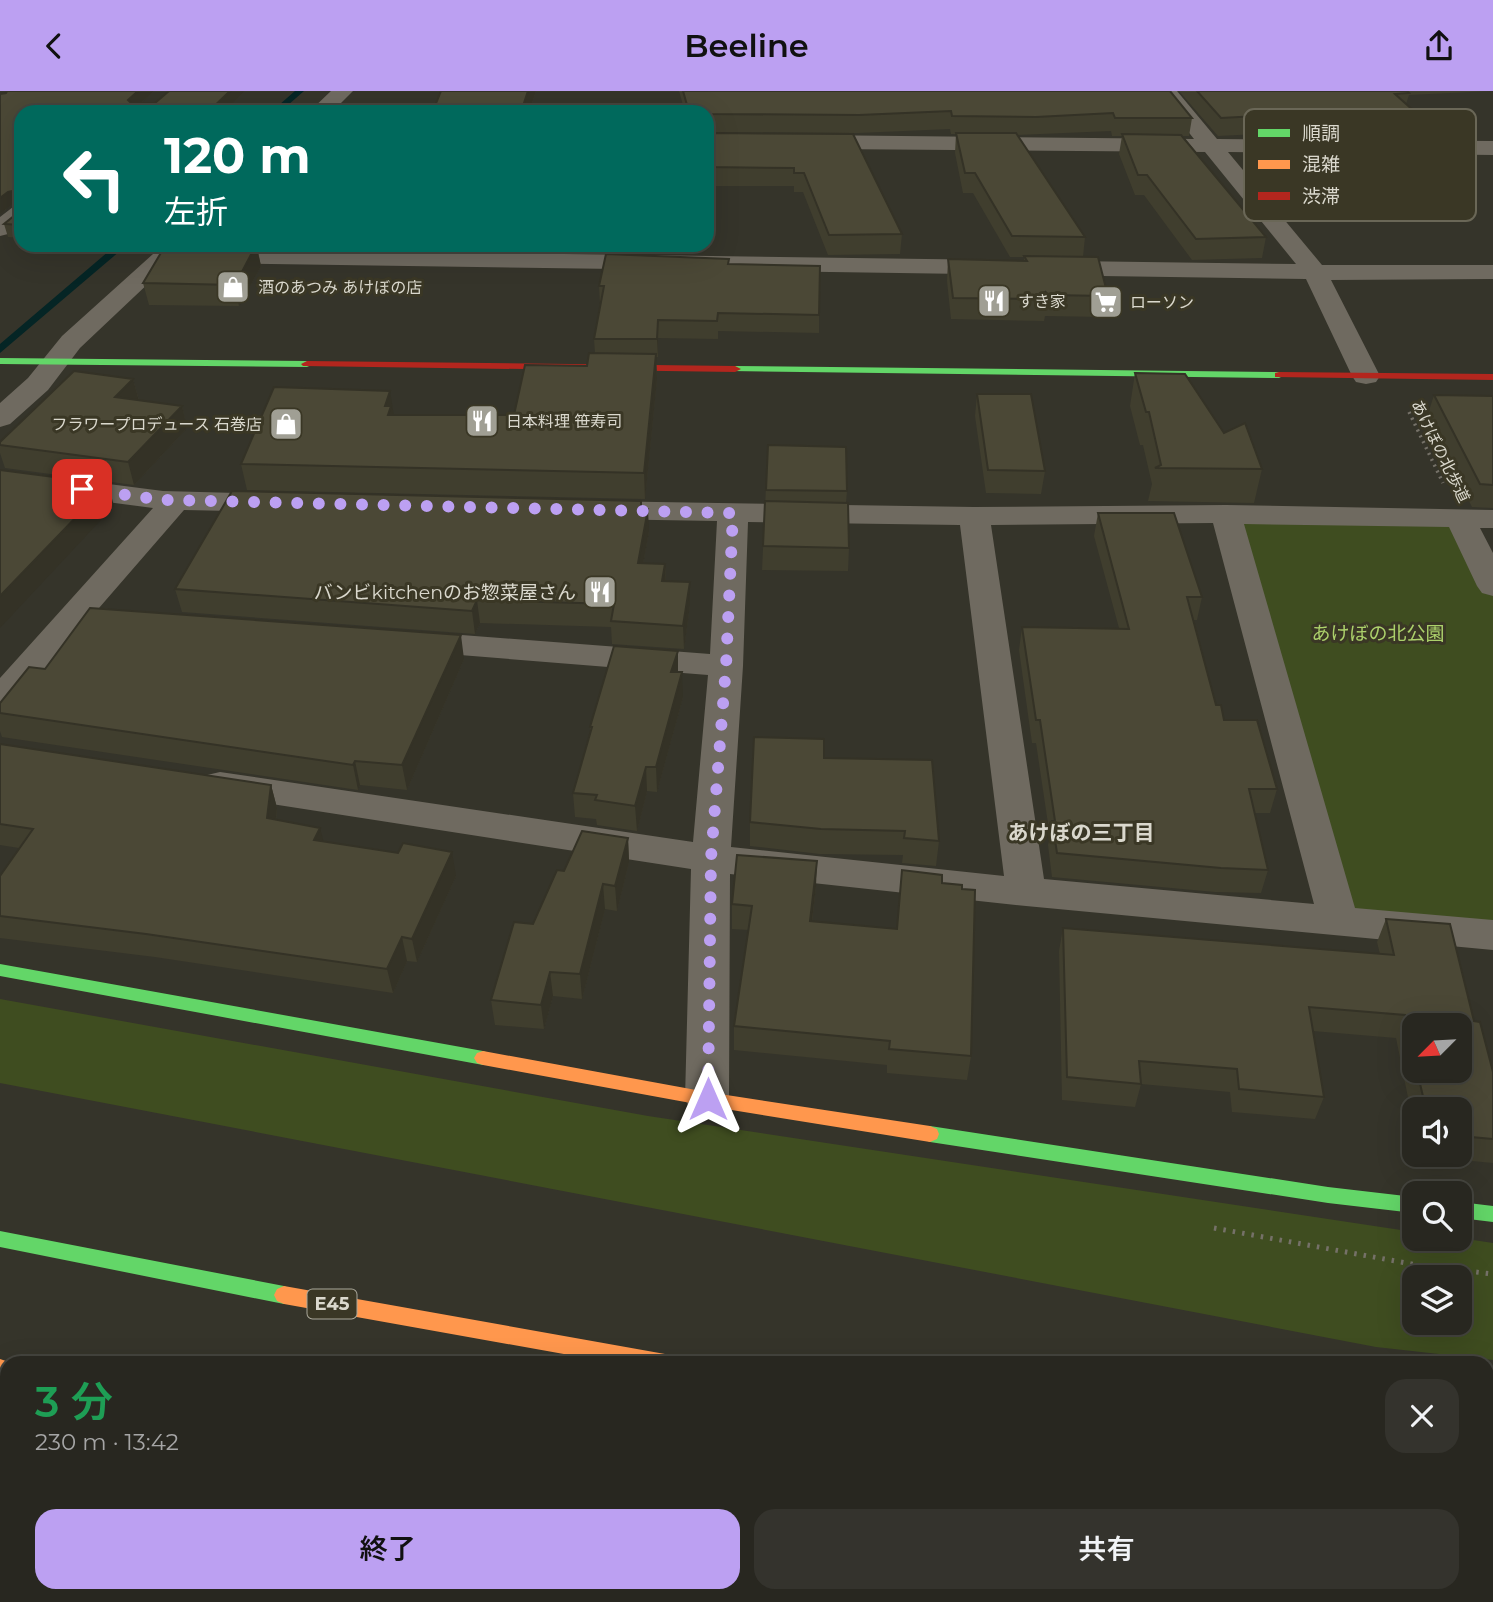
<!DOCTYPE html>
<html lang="ja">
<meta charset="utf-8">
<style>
:root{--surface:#282720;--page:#34332d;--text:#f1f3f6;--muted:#a5a5a5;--line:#44443e;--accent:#bca0f2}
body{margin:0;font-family:Montserrat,"Noto Sans JP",sans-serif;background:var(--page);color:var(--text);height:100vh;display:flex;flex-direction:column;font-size:26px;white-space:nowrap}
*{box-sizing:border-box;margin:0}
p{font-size:23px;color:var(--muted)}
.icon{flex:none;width:38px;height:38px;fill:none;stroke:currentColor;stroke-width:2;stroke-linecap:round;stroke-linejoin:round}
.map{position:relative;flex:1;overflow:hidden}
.details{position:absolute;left:0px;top:1265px;width:1494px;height:247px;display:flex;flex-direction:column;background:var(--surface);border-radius:21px 21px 0 0;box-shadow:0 7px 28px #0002,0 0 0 2px var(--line)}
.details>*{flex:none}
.hud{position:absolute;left:14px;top:14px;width:700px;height:147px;border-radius:21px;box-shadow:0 7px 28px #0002,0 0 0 2px var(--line);background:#00695c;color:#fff;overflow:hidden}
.needle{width:46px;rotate:246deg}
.fabs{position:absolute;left:1402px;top:922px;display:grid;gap:14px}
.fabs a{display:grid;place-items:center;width:70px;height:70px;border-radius:14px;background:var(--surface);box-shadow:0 7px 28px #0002,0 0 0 2px var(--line);font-size:35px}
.pin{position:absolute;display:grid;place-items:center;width:60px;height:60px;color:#fff;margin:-30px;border-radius:14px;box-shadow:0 4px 10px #0006}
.me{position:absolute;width:77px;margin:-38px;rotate:0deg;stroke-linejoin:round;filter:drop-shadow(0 0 5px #0008)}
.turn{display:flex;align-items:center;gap:24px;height:147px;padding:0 35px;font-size:32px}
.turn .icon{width:91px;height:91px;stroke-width:2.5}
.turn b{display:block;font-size:49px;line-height:60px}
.round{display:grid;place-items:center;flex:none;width:74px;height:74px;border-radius:21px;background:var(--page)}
.overview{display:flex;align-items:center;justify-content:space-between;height:119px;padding:0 35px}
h1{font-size:42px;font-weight:600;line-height:52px;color:#1e9e55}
.cta{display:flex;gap:14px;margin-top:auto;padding:14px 35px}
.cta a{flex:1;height:80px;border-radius:21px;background:var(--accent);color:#111;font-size:28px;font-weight:600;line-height:80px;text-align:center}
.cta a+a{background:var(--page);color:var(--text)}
header{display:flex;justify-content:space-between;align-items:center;height:91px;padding:0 35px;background:var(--accent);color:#111;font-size:32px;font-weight:600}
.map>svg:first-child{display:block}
.green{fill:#3f4d20;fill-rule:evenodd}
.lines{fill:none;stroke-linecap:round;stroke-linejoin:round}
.stream{fill:#052525;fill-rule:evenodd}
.path-far1{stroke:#757168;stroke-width:3.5;stroke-dasharray:2 4.5;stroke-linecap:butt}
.path{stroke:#757168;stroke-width:5;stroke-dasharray:2.5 7;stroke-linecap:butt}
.street{fill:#6f6a60;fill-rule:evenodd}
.fast{fill:#63d668;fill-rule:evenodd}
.slow{fill:#ff974d;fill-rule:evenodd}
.jam{fill:#b3261e;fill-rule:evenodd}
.wall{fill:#403e2e;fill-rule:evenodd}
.shaded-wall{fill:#343226}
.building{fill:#4b4836;stroke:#343226;stroke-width:2}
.route{stroke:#bca0f2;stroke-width:12;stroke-dasharray:0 21.6}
.labels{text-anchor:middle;stroke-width:6;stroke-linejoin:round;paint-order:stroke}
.far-poi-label{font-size:16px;fill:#dad8cd;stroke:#3a3725;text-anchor:start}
.far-street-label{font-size:16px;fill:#dad8cd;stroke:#3a3725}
.shield{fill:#3a3725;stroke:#aaa89b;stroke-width:2}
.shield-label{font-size:18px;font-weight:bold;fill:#dad8cd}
.poi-label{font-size:19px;fill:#dad8cd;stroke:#3a3725;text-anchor:end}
.park-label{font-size:19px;fill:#acd16b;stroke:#3a3725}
.neighbourhood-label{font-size:21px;font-weight:bold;fill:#dad8cd;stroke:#3a3725}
.key{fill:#3a3725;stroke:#6a6757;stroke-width:2}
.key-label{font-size:19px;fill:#dad8cd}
</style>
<header><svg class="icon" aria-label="back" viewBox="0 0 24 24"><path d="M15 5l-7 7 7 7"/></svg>Beeline<svg class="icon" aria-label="share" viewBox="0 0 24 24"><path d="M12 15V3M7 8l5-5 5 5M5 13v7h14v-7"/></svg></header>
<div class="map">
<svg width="1493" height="1511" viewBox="0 0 1493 1511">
<rect width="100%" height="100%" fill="#35342a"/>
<path class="green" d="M1226,423l234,4 33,68v349l-154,-13z
M0,908l648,117 766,116v7l46,-1 33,5v117l-117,-13 -1376,-264zM1414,1186h46v46h-46z"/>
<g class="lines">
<path class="stream" d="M295,0h9l-24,21h-9z
M116,154h11l-127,108v-9z"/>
<path class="path-far1" d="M1409,321l34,71"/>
<path class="path" d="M1214,1137l209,38 70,8"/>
<path class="street" d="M331,0h22l-21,21h-23z
M1156,0h21l40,48 276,2v14l-265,-3 94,113h171v14l-162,1 49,96 -4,6 -10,2 -10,-2 -4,-6 -46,-97 -1099,-16 -9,-2 -3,-5 3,-5 9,-2 1089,15 -91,-112 -498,-4v-14l487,5z
M21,114v19l-13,10 -8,2v-19l13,-10z
M163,154h26l-109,103 -32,42 -38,34 -10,3v-24l28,-25 34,-42z
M0,379l163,21 117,3 11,3 4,6 -4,6 -11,3 -96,-2 -85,98 47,5 5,7 -5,7 -12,3 -51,-4 -71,82 -12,3v-33l153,-170 -153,-20z
M596,410l378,6 252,-2 267,5v18h-13l13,25v43l-11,-3 -5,-7 -28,-59 -205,-3 111,384 138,12v30l-467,-44 -296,-32 -1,225 -6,13 -16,5 -16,-5 -6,-13 6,-230 -471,-73 -13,-3 -6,-9 6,-9 13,-3 473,70 15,-167 -298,-24 -12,-3 -5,-7 5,-7 12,-3 300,23 7,-133 -121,-2 -11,-3 -4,-6 4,-6zM748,431l212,3 44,351 -273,-29 12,-181zM1213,432l101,381 -270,-25 -53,-354z"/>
<path class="fast" d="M0,267l307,3 6,3 -6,3 -307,-3z
M735,275l544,6 6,3 -6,3 -548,-7 -2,-2z
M0,873l483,87 6,2 3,5 -3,5 -6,2 -483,-89z
M930,1035l398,61 86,10v16l-86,-10 -398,-61 -7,-3 -2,-5 2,-5z
M1460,1111l33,4v16l-33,-4z
M0,1140l284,55 7,3 3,6 -3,6 -7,3 -284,-57z"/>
<path class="slow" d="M483,960l224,41 223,34 7,3 2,5 -2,5 -7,3 -223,-36 -224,-41 -6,-2 -3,-5 3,-5z
M284,1195l381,68 7,2 3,7h-61l-330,-59 -7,-3 -3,-6 3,-6z
M0,1268l12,4h-5v18l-7,-2z"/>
<path class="jam" d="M307,270l428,5 6,3 -6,3 -432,-6 -2,-2z
M1279,281l214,2v6l-218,-3v-4z
M1488,1402l5,1v22l-5,-1z
M1247,1505h53l3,6h-54z"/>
</g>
<path class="wall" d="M7,0h147l-13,12h14l90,-12 -22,21h-202v126l-13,-1 -4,-13 16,-13v-8l-9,2 -11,9v-120l6,-1z
M441,0h95l-7,21h-93l-1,-6z
M679,0h491l22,27 -3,18h-6l83,101 -4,21 -70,2 -48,-65h-9l-16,-41 3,-18h-10l-1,-5 -94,4 68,102 -2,20 25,39 -3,21 -60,-1 -1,5 -93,-2 -4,-38 1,-22 76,2v-4h-14l-37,-64h-10l-8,-40 1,-19h-5l-1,-5 -92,4 -151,-1v-20h-22z
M1179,0h313l-83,4 -3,9 9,8 -5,18 -92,5 -4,-4 -96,5z
M707,42l146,1 49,100 -2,20 -72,1 -25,-63h-9v-6h-87z
M173,154h103l-1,2 -18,-1 4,20 -22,40 -90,-1 -6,-22z
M389,154h66l-1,4 -65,-1z
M570,154h91l-1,7 -90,-1z
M729,168v5l90,51v18l-101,-2v8l-60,-1v19h-2l1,22 -12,120 -398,-9 -6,-26 153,-49h120l73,-49 8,-13 -1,-14 6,-36 -1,-17z
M1135,282l89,60 38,36 -8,34 -106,-2 4,-17 -9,-39h-3l-10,-39z
M133,288l6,21 43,6 5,22 -53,57 -129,-17 -5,-15v-11z
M977,303l68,77 -4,23 -55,-1 -11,-77z
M1434,304l59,1v112l-21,-1 -45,-90z
M768,354l79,46 -1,12 3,45 -1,23 -86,-1z
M641,410l1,7 7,23 -6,33h22l1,17 24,24 -6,44 -72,-5 -1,-17 -131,-4 -5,11 -293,-22 -7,-23z
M1098,422l104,84 -5,23h-3l22,85 8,15 53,69 -7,24h-16l14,57 -7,23 -46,-1 -163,-15 -4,-32 2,-8 -14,-94h-4l-13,-93 3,-23 97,1 -25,-92z
M464,568l-57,131 -47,-5 -2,5 -356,-53 -2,-6v-28l45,-34z
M678,581l5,25 -26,95 -10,-1 -10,40 -40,-6 -1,-6 -21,-2 -2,-24 17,-61v-5z
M0,653l271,41 6,23 -1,12 47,22 133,34 -39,86 -10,-1 -14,32 -238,-36 -155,-19v-62l19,-28 -19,-3z
M824,667l115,83 -3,25 -34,-3 1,-8 -83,-1 -70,-8v-24z
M628,747l1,24 -12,49 -12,-2 -23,90 -29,-3 -9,33 -49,-4 -4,-25 73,-129z
M942,792l29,173 -4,24 -80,-7v-8l-153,-15v-24l15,-96 -17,-1v-25l84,-18 -4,36 85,7z
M1386,828l88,102 19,51v91l-73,-7v-1h40v-46h-46v18l-18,-89 -83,-7 11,66 -9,22 -83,-7 -2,-20 -89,-8 -6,23 -73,-7 -3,-149 4,-23 317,26 -3,-12zM1414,934l46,46h-46z"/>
<path class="shaded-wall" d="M138,0h16l-23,21 -3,-12z
M230,0h15l-22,21h-15z
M528,0h8l-7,21h-8z
M17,99l3,12 -9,3 -11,9v-16l8,-6z
M256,154l5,21 -22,40 -4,-21z
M658,229v37l-1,-18z
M656,263l1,25 -12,120 -1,-26z
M133,288l6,22 -24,-4z
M390,300l4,25 1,15 -10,-25z
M182,315l5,22 -53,57 -6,-23z
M108,393l6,22 -114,122v-32z
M648,418l1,22 -10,55 -1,-23z
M665,473l1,23 -4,-6z
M690,491v23l-6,44 -1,-23z
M477,509l3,23 -5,11 -3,-23z
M461,544l3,24 -57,131 -5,-25z
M678,560v24l-7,-3z
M682,581l1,25 -26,95 -1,-25z
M355,670l5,24 -2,5 -5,-25z
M646,676l1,24 -10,40 -2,-25z
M271,694l6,23 -4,34 -6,-24z
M320,737l6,23 -12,-11z
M628,747l1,24 -12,49 -2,-25z
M452,761l4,24 -39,86 -5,-23z
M817,770l-1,25 -7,60 1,-25z
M603,793l2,25 -23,90 -2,-25z
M402,846l5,24 -14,32 -6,-24z
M550,881l3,24 -9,33 -3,-24z"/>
<path class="building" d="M7,0h131l-10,9 3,3h24l14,-12h61l-22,21h-187v113l-17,-1 16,-13v-19l-3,-2 -9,2 -8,6v-104l6,-1z
M441,0h87l-7,21h-64l3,-7 -25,1z
M683,0h487l22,27h-77l-2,-5 -77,4 -84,-1 -1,-5 -92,4 -152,-1v-2h-18z
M1197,0h210l2,2 -14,1 20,18 -93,5 -4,-4 -97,5z
M707,42l146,1 49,100 -73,1 -25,-62h-10v-5l-87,-1z
M956,42h60l69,104 -73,-1 -37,-63h-10z
M1122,43l59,1 85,102 -70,2 -49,-64h-9z
M173,154h83l-21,40 -92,-2 22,-37z
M606,163l123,5 -1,5 92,2 -1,49 -101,-2 -1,8 -59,-1 -1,19h-63l10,-53h-5z
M1024,165l74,1 10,39 -60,-1 -3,-4 2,8 -94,-1 -5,-39 79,2z
M589,262l67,1 -12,119 -403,-9 33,-77 116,4 -5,15h6l-3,9h126l11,-50 62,1z
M74,280l59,8 -18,18 67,9 -54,56 -128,-17v-3z
M1135,282l50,1 39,59 21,-10 17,46 -107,-1 6,-3 -12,-53h-3z
M977,303h54l14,77 -57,-1z
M1434,304l59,1v89l-13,-1z
M768,354l78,2 1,44 -81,-1z
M0,379l108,14 -108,112z
M232,400l409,10v7l7,1 -10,54 27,1 -3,17 28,1 -7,44 -72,-5 3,-17 -137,-4 -5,11 -297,-22z
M765,410l83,2 1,45 -86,-2z
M1098,422h76l28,84h-15l29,108h5l3,15h33l20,69h-28l19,81 -47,-2 -164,-15 -5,-32h3l-15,-101h-4l-14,-93 107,2z
M90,517l371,27 -59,130 -47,-4 -2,4 -353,-52v-10l29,-36 16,2z
M614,555l64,5 -7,21h11l-26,95h-10l-11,39 -40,-6 2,-5 -24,-2 19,-66h-2z
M754,646l70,2v19l108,2 7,81 -35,-3 1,-7 -84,-2 -71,-7z
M0,653l271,41 -4,33 53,10 -6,12 84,13 5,-10 49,9 -40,87 -10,-2 -15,32 -241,-35 -146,-18v-40l33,-47 -33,-5z
M582,740l46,7 -13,48 -12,-2 -23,90 -30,-2 -9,33 -50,-5 23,-78 19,2 24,-54 7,1z
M737,764l80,6 -7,60 87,8 5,-59 40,5v8l20,2v4l13,1 -4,166 -82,-7 1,-8 -156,-15 18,-120 -20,-2z
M1386,828l64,5 24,97 6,1 13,50v67l-33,-3v-27h-34l-9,-38h43v-46h-46v31l-9,-41 -96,-8 15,90 -85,-8 -2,-20 -98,-8 2,23 -74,-7 -4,-149 331,27z"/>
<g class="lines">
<path class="route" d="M82,398l81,11 570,13 -7,153 -15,192 -3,241"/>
</g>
<defs>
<symbol id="shop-square" viewBox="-11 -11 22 22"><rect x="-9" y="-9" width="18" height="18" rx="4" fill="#a09f94" stroke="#3a3725"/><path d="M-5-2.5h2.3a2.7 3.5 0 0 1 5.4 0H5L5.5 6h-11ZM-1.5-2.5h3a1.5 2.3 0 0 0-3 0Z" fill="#fff"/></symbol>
<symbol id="restaurant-square" viewBox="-11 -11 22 22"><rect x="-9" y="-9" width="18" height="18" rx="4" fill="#a09f94" stroke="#3a3725"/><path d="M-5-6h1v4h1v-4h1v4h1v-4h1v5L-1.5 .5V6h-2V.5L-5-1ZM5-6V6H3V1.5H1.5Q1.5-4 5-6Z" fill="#fff"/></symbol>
<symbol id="supermarket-square" viewBox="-11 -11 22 22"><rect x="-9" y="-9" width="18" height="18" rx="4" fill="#a09f94" stroke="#3a3725"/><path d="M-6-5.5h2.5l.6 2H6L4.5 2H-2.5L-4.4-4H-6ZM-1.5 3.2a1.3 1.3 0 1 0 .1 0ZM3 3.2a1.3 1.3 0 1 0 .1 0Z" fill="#fff"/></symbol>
</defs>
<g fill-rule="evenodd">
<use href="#shop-square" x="214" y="177" width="38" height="38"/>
<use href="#restaurant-square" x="975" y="191" width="38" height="38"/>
<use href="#supermarket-square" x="1087" y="192" width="38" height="38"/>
<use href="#restaurant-square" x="463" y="311" width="38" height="38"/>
<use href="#shop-square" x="267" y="314" width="38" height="38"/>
<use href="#restaurant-square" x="581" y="482" width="38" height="38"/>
</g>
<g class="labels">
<g class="far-poi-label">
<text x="258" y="202">酒のあつみ あけぼの店</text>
<text x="1018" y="216">すき家</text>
<text x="1130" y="217">ローソン</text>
<text x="506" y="336">日本料理 笹寿司</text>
<text x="262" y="339" text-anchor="end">フラワープロデュース 石巻店</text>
</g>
<g class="far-street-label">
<text transform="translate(1441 360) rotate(64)" y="6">あけぼの北歩道</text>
</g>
<rect class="shield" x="307.5" y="1198.5" width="49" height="29" rx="5"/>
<g class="shield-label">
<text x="332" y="1219">E45</text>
</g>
<g class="poi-label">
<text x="576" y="508">バンビkitchenのお惣菜屋さん</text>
</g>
<g class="park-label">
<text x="1378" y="549">あけぼの北公園</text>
</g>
<g class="neighbourhood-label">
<text x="1081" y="749">あけぼの三丁目</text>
</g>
</g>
<rect x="1244" y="18" width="232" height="112" rx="10" class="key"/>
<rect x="1258" y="38" width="32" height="8" fill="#63d668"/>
<rect x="1258" y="69" width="32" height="9" fill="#ff974d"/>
<rect x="1258" y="101" width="32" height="8" fill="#b3261e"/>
<g class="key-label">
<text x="1302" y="49">順調</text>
<text x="1302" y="80">混雑</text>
<text x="1302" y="112">渋滞</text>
</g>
</svg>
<div class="fabs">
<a><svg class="needle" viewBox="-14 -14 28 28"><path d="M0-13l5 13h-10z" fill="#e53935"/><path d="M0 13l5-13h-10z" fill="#a5a5a5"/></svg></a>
<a><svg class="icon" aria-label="sound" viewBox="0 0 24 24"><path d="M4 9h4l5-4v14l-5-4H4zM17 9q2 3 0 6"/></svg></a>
<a><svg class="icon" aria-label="search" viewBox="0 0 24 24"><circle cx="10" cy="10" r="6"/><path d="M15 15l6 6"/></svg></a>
<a><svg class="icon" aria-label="layers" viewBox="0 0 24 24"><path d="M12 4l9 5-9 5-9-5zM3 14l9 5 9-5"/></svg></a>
</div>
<div class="pin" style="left:82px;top:398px;background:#d93025"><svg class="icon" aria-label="arrive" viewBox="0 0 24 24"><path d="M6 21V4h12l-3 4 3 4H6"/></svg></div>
<svg class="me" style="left:708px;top:1008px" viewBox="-20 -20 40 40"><path d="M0-17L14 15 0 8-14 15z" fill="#bca0f2" stroke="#fff" stroke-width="4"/></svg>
<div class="hud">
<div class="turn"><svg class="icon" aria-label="left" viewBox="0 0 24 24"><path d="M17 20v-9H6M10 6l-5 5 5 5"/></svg><div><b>120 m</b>左折</div></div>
</div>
<section class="details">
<div class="overview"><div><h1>3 分</h1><p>230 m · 13:42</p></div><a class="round"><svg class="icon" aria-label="close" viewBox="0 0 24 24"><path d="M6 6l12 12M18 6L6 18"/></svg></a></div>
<div class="cta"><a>終了</a><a>共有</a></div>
</section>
</div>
